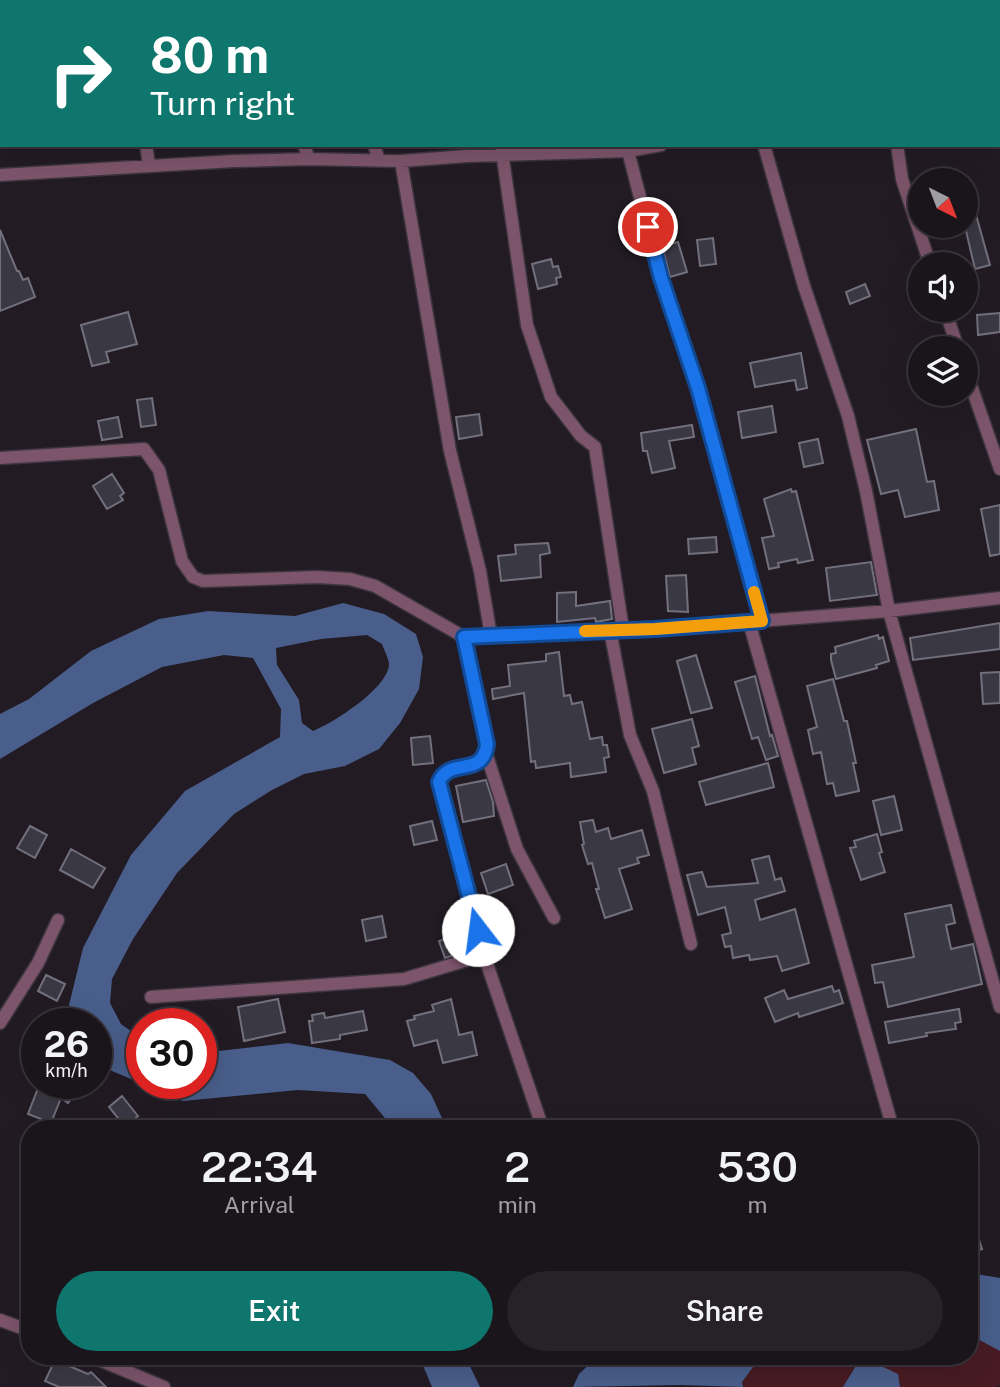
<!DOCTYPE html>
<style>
:root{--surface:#1a141b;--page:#272128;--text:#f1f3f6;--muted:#9f9ea3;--line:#38333a;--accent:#0f766e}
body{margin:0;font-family:"Public Sans",sans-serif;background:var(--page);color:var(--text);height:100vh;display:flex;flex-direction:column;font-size:26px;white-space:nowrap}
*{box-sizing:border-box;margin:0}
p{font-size:23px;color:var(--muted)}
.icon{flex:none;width:38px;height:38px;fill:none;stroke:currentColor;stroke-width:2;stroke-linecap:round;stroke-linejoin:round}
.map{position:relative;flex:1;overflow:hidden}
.drawer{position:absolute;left:21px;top:1120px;width:957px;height:245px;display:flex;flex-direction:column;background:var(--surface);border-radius:28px;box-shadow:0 7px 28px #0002,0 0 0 2px var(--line)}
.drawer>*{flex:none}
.hud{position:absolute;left:0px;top:0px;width:1001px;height:147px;box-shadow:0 7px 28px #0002,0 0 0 2px var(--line);background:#0f766e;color:#fff;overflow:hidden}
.needle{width:46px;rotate:138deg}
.controls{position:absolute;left:908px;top:168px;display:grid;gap:14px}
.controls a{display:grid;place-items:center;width:70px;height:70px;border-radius:50%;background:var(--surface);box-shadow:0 7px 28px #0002,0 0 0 2px var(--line);font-size:35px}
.speed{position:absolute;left:21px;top:1008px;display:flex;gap:14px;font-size:35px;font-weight:700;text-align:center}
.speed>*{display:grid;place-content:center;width:91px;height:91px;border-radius:50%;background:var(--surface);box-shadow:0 7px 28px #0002,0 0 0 2px var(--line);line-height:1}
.speed small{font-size:18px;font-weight:400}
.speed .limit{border:10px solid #d22;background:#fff;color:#111}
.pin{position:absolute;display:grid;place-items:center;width:60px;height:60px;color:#fff;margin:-30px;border:4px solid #fff;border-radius:50%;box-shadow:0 2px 7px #0007}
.me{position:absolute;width:77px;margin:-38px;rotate:345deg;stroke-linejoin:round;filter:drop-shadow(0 0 5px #0008)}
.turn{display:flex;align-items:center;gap:24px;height:147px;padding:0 35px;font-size:32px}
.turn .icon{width:91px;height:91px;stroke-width:2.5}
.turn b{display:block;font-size:49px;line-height:60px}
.eta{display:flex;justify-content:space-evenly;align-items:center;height:119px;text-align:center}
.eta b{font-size:42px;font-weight:600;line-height:49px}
.cta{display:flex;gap:14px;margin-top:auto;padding:14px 35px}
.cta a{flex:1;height:80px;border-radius:42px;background:var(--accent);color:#fff;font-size:28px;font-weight:600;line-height:80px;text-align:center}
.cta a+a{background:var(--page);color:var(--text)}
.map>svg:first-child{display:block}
.green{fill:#481b23}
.water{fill:#495e8b;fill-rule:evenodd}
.building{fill:#3a3843;stroke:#72707d;stroke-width:2}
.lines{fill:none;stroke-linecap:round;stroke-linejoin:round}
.minor-casing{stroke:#3c353e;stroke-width:15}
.minor{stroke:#7c546b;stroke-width:12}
.route-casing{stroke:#114b97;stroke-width:18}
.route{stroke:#1a73e8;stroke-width:12}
.slow{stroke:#f59e0b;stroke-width:12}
</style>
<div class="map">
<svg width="1000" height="1387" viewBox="0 0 1000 1387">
<rect width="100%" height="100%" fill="#221b24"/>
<path class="green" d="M970,1335l30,16v34l-5,2h-95l-2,-13 -41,-10 -14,23h-100l-1,-5 17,-23 26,-3h185z"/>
<path class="water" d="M343,603l41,11 32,20 7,23 -4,32 -19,34 -21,26 -34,17 -41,8 -32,16 -38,24 -57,59 -44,66 -21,40 -2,24 11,21 21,15v44h59v-30l87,-10 102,17 23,13 18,21 16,35h-53l-29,-35 -67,-4 -115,11 -71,-30 -16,-10v-37h-22l-5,-19 14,-57 48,-93 54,-64 95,-54 1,-28 -28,-51 -29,-3 -62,12 -69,36 -93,56v-45l29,-15 62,-48 68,-32 49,-8 87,5zM367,635l15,9c2,6 7,15 7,21 -2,24 -56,58 -76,66l-11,-8 -3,-23 -22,-35 -1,-17 45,-9z
M970,1273l30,5v73l-30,-16z
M419,1356h46l15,31h-48z
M598,1356h187l-26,3 -17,23 1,5 -63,-2 -107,2 6,-13z
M857,1364h20l21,10 2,13h-57z"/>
<path class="building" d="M966,193h4l20,72 -15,4 -9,-38z
M0,230l17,41h2l4,9 5,-2 7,19 -35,14z
M713,238l3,26 -16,2 -3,-26z
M678,242l9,30 -17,5 -8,-31z
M551,259l2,8 5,-1 3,11 -5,1 1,6 -19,5 -6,-25z
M865,284l5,12 -20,8 -4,-12z
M128,312l9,32 -31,8 3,10 -17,4 -11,-41z
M1000,313v19l-22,3 -1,-20z
M801,353l6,35 -10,2 -2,-10 -40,7 -5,-24z
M152,398l4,27 -15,2 -4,-27z
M772,406l4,26 -34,6 -4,-26z
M479,414l3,21 -23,4 -3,-22z
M118,417l4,20 -20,3 -4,-19z
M692,425l2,12 -25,4 6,27 -23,5 -5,-22h-4l-2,-18z
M916,429l11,53 7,-1 5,29 -34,7 -7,-27 -17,4 -14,-54z
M818,439l5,24 -19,4 -5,-24z
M112,474l12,19 -4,3 3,4 -16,9 -14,-23z
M791,489l1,3 4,-1 17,69 -15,3 -1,-4 -19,4 1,4 -10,2 -7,-31 12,-2 -10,-37z
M1000,505v49l-10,2 -9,-47z
M716,537l1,15 -28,2 -1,-15z
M548,543l2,10 -10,2 1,22 -40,4 -3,-25 18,-2 -1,-9z
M871,562l6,33 -47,6 -4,-33z
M686,575l2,37 -20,-1 -2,-35z
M576,592v14l34,-5 2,18 -16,3 -1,-4 -38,4v-29z
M1000,623v26l-87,11 -3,-22z
M878,635l1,4 4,-2 6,24 -13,4 1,3 -41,11 -5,-19v-6l5,-1 -1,-6z
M559,652l5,44 6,-1 2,9 10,-2 8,37 12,-2 1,8h4l2,12 -5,1 2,14 -35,5 -1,-14 -34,5 -1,-7 -4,1 -7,-69 -31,6 -1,-10 18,-3 -2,-21 38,-4v-7z
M696,655l16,53 -21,5 -14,-52z
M1000,672v31l-17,1 -2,-31z
M755,676l15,60 2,-1 6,21 -12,4 -8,-23 -6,2 -17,-57z
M833,679l11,42h3l9,42h-3l6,28 -23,5 -3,-13 -6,1 -6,-32 -8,2 -5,-24 9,-3 -10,-41z
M692,719l7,27 -7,2 4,16 -32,9 -12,-44z
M430,736l3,27 -20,2 -2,-27z
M768,763l6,24 -68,18 -7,-23z
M486,780l7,22 1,14 -31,6 -7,-36z
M894,796l8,34 -21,5 -8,-34z
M593,820l3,12 12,-4 3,11 31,-9 7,25 -12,3 2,5 -20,6 13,40 -27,9 -9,-29h3l-7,-26 -4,1 -6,-19 2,-1 -4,-22z
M432,821l5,19 -23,5 -4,-19z
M30,826l17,9 -12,23 -18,-10z
M877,834l5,18 -3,1 6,19 -24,8 -11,-32 6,-1 -2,-6z
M71,849l34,19 -12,20 -33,-18z
M769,856l6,24 6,-2 4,13 -30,9 5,20 35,-11 14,54 -27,8 -5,-15 -27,4 -1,-5 -16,3 -2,-12 -6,1 -3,-12 9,-2 -6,-26 -27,8 -11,-40 15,-3 5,15 51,-4 -6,-23z
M506,864l7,21 -25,9 -7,-21z
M951,905l4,18 -9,2 5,24 22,-5 9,40 -94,23 -5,-25 -8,1 -3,-18 42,-8 -9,-43z
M382,916l4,21 -20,4 -4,-21z
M468,930l5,19 -28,9 -6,-17z
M46,975l19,9 -8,17 -19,-10z
M832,986l2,6 5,-2 4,13 -44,14 -1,-4 -23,9 -10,-24 19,-8 4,9z
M278,999l7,33 -41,9 -6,-34z
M451,999l8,36 13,-3 5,23 -34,8 -6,-23 -23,6 -7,-25 8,-2 -1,-3 20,-5 -2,-6z
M959,1009l2,13 -6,1 1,6 -30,4 1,3 -38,7 -4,-21z
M363,1011l4,19 -27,5v4l-28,4 -3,-22h4l-1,-6 12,-2 1,5z
M40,1083h32l7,5 -11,15 -7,-5 -10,25 -23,-9z
M122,1096l16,20 -15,13h-18l13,-11 -9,-11z
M970,1218h2l10,31 -12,4z
M55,1360l33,14 3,-2 15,15h-47l-14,-6z"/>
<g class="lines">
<defs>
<path id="minor" d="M109,0v2
M254,0v2
M333,0l1,2
M465,0l1,2
M616,0v2
M756,0l1,2
M894,0l1,2
M0,34h2
M999,129h1
M146,145l3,20
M304,145l5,14
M374,145l5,15
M501,145l26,180 24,72 30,39 14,11 28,183
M764,145l40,141 44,130 18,75 23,120 111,396
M897,145l5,34 28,85
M628,151l33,127 37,110 64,233
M401,161l49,290 30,120 11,65
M0,175l234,-14 75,-2 92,2 66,-5 161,-5 33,-6
M945,310l13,38
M966,371l34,98
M0,458l144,-9 15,21 23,91 11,16 10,4 114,-4 33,2 25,7 89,51 191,-8 234,-18 111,-13
M749,622l144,507
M610,630l20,105 23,56 38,153
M486,753l31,96 37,69
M484,955l59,174
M151,997l253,-18 80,-24 -45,-173c11,-26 44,-3 48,-38l-23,-107
M0,1023l38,-60 20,-43
M0,1320l30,11
M90,1356l74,31"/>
</defs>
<use href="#minor" class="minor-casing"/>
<use href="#minor" class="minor"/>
</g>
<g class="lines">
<defs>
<path id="route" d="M478,930l-39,-148c11,-26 44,-3 48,-38l-23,-107 191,-8 107,-8 -64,-233 -37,-110 -13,-51"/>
</defs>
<use href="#route" class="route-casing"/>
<use href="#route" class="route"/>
<path class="slow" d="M585,631l70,-2 107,-8 -8,-29"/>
</g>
</svg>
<div class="controls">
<a><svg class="needle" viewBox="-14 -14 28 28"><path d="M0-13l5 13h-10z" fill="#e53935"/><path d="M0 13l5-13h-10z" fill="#9f9ea3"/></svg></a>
<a><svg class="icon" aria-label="sound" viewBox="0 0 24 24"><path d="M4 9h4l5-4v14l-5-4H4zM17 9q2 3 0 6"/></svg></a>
<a><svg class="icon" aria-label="layers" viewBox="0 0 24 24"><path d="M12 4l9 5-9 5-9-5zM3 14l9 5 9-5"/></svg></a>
</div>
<div class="speed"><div>26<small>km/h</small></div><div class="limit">30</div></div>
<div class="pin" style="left:648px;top:227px;background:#d93025"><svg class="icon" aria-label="arrive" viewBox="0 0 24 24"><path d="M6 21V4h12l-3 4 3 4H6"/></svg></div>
<svg class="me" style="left:478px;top:930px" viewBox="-20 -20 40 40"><circle r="19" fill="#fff"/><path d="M0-13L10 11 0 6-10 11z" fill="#1a73e8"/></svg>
<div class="hud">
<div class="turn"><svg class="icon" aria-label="right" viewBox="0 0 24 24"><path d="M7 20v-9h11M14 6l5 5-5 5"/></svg><div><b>80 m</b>Turn right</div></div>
</div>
<section class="drawer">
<div class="eta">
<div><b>22:34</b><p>Arrival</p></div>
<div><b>2</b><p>min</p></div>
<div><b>530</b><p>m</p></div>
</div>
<div class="cta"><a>Exit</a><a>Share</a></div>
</section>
</div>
